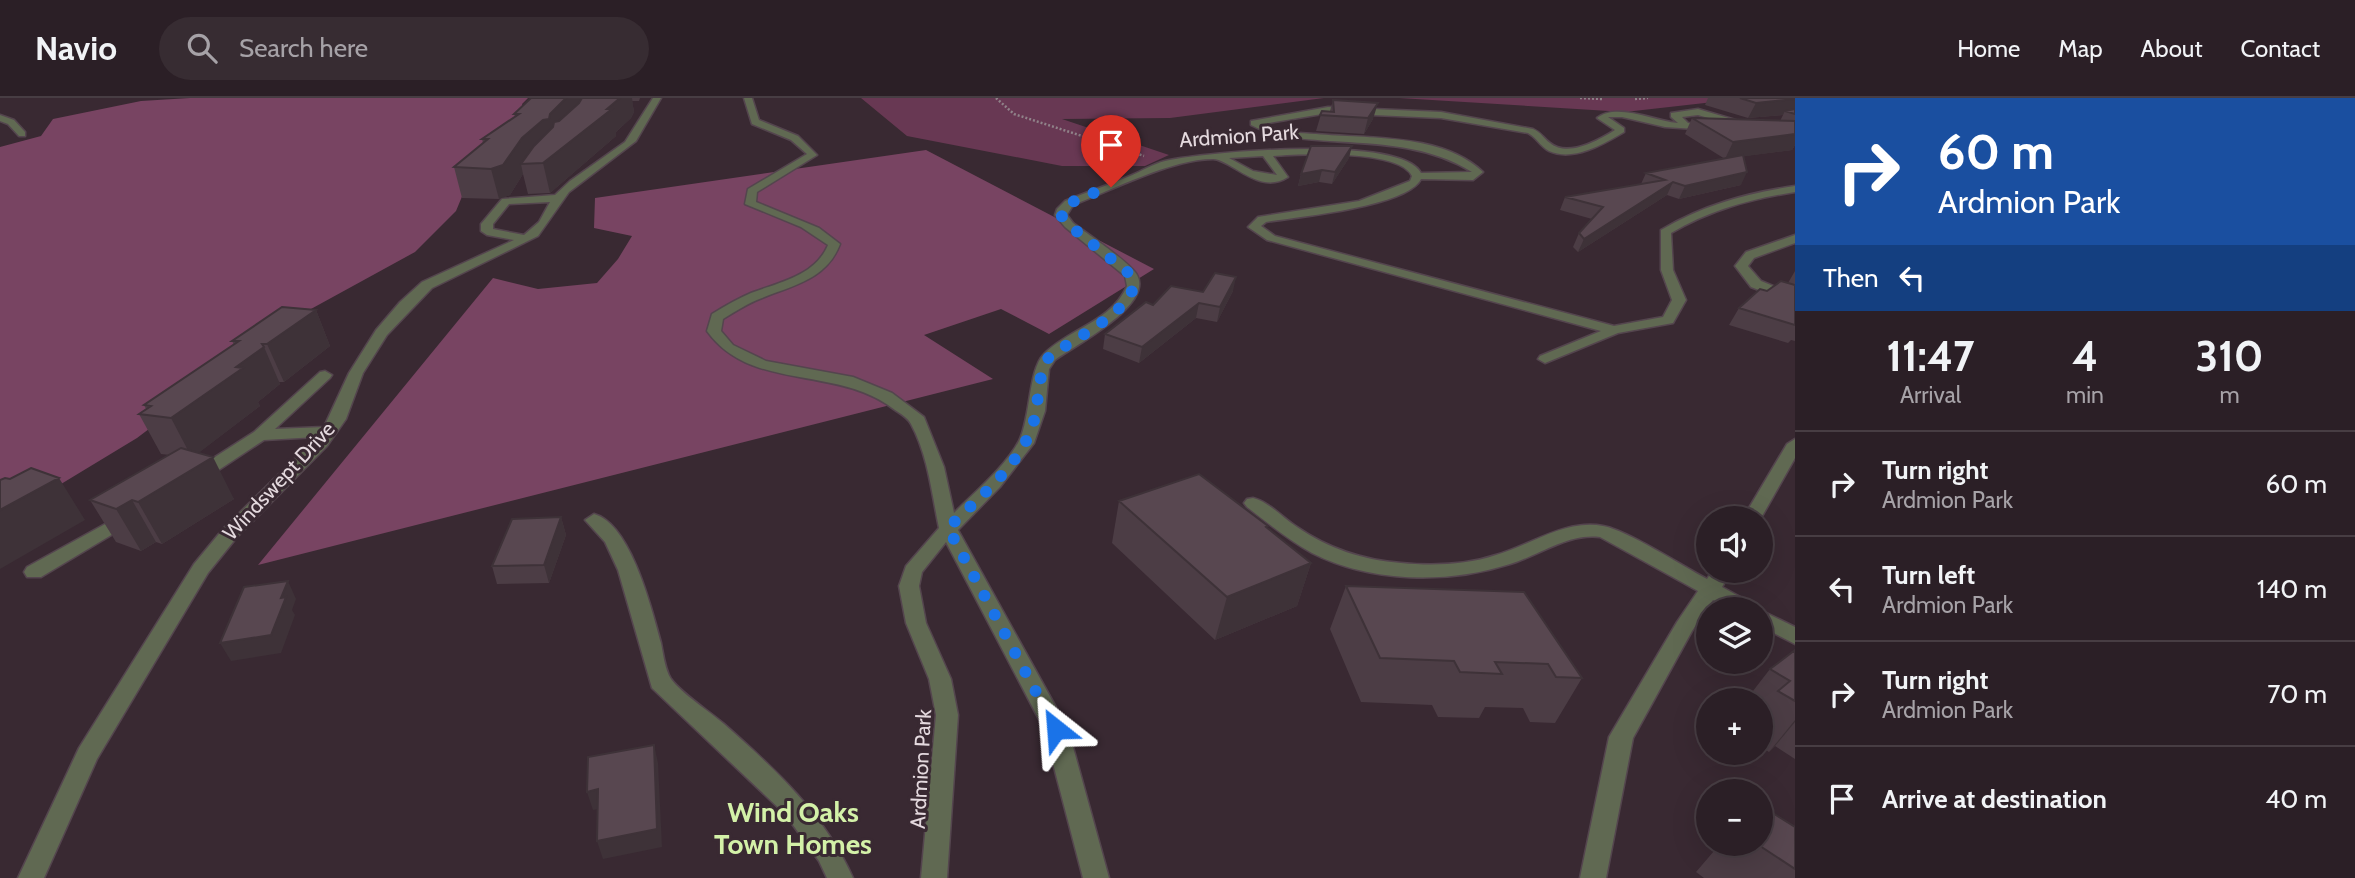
<!DOCTYPE html>
<meta charset="utf-8">
<style>
:root{--surface:#2b1f26;--page:#372c32;--text:#f1f3f6;--muted:#a6a2a7;--line:#473d43}
body{margin:0;font-family:Cabin,sans-serif;background:var(--page);color:var(--text);height:100vh;display:flex;flex-direction:column;font-size:26px;white-space:nowrap}
*{box-sizing:border-box;margin:0}
p{font-size:23px;color:var(--muted)}
.icon{flex:none;width:38px;height:38px;fill:none;stroke:currentColor;stroke-width:2;stroke-linecap:round;stroke-linejoin:round}
.map{position:relative;flex:1;overflow:hidden}
.details{display:flex;flex-direction:column;background:var(--surface);width:560px}
.details>*{flex:none}
.top-card{background:#1a4fa0;color:#fff;overflow:hidden}
.fabs{position:absolute;left:1696px;top:408px;display:grid;gap:14px}
.fabs a{display:grid;place-items:center;width:77px;height:77px;border-radius:50%;background:var(--surface);box-shadow:0 7px 28px #0002,0 0 0 2px var(--line);font-size:35px}
.pin{position:absolute;display:grid;place-items:center;width:60px;height:60px;color:#fff;margin:-72px -30px;border-radius:50% 50% 50% 0;rotate:-45deg;box-shadow:0 0 7px #0007}
.pin .icon{rotate:45deg}
.me{position:absolute;width:77px;margin:-38px;rotate:332deg;stroke-linejoin:round;filter:drop-shadow(0 0 5px #0008)}
.turn{display:flex;align-items:center;gap:24px;height:147px;padding:0 28px;font-size:32px}
.turn .icon{width:91px;height:91px;stroke-width:2.5}
.turn b{display:block;font-size:49px;line-height:60px}
.then{display:flex;align-items:center;height:66px;padding:0 28px;background:#0003;gap:14px;font-size:26px}
.eta{display:flex;justify-content:space-evenly;align-items:center;height:119px;text-align:center}
.eta b{font-size:42px;font-weight:800;line-height:49px}
ul{padding:0;list-style:none}
li{display:flex;align-items:center;gap:21px;height:105px;padding:0 28px;border-top:2px solid var(--line)}
li div{flex:1}
li b{display:block;font-size:26px}
li em{font-style:normal}
header{display:flex;align-items:center;gap:42px;box-sizing:border-box;height:98px;padding:0 35px;background:var(--surface);border-bottom:2px solid var(--line)}
header strong{font-size:33px}
nav{display:flex;gap:38px;margin-inline-start:auto;font-size:24px}
.search{width:490px;height:63px;background:var(--page);display:flex;align-items:center;gap:18px;box-sizing:border-box;padding:0 24px;border-radius:38px;color:var(--muted);font-size:26px}
main{display:flex;flex:1;min-height:0}
.map>svg:first-child{display:block}
.green{fill:#683853}
.forest{fill:#784462}
.lines{fill:none;stroke-linecap:round;stroke-linejoin:round}
.minor-casing{stroke:#54454e;stroke-width:3}
.path{stroke:#908289;stroke-width:2.5;stroke-dasharray:2 2;stroke-linecap:butt}
.minor{fill:#606952;fill-rule:evenodd}
.wall{fill:#4c3d45}
.shaded-wall{fill:#3e3238}
.building{fill:#584750;stroke:#3e3238;stroke-width:2}
.route{stroke:#1a73e8;stroke-width:12;stroke-dasharray:0 21.6}
.labels{text-anchor:middle;stroke-width:6;stroke-linejoin:round;paint-order:stroke}
.street-label{font-size:21px;fill:#e4d9de;stroke:#392932}
.near-neighbourhood-label{font-size:28px;font-weight:bold;fill:#d3f1a8;stroke:#392932}
</style>
<header>
<strong>Navio</strong>
<div class="search"><svg class="icon" aria-label="search" viewBox="0 0 24 24"><circle cx="10" cy="10" r="6"/><path d="M15 15l6 6"/></svg>Search here</div>
<nav><a>Home</a><a>Map</a><a>About</a><a>Contact</a></nav>
</header>
<main>
<div class="map">
<svg width="1795" height="780" viewBox="0 0 1795 780">
<rect width="100%" height="100%" fill="#392932"/>
<path class="green" d="M861,0h463l-154,20 -108,1 107,36 -24,11h-83l-155,-30z
M1399,0h350l-124,14z"/>
<path class="forest" d="M190,0h338l-6,6 6,17 -55,49 -17,41 -41,41 -115,63 -163,123 -137,83v-374l41,-11 12,-17 88,-18z
M926,52l228,119 -105,65 -48,-25 -77,26 69,44 -735,186 235,-287 45,11 59,-6 21,-24 14,-23 -38,-8 1,-30z"/>
<g class="lines">
<defs>
<path id="minor" d="M653,0h8l-25,43 -67,51 -31,44 -106,52 -45,47 -24,38 -17,46 -19,27 -90,91 -29,36 -111,186 -53,119h-26l61,-130 115,-184 29,-35 94,-92 -53,3 -62,41h-12l-3,-4 3,-4 64,-41 66,-60 5,-1 7,4 -2,3 -55,51 49,-2 25,-54 27,-43 24,-28 22,-20 92,-42 -27,-5 -6,-4v-7l21,-25 53,-4 15,-14 55,-39zM550,104l-11,20 -15,13 -31,-6v-5l16,-20z
M744,0h8l7,22 39,16 19,19 -60,37 -1,10 63,26 21,16c-13,35 -46,41 -78,54 -14,5 -26,13 -39,21l-2,12 12,14 33,16 87,16 39,16 32,24 20,50 10,46c20,-20 52,-47 65,-72 12,-24 9,-71 25,-87 26,-26 67,-32 83,-68l-2,-10 -60,-49 -10,-12 2,-6 8,-8c22,-9 44,-16 65,-25 12,-5 23,-12 35,-15 41,-9 236,-27 256,12l51,-1c-43,-27 -93,-28 -142,-31 -27,-2 -55,-3 -79,-16v-4l77,-14 113,5 92,17c9,4 10,9 17,14 18,15 49,-3 65,-13l-18,-12c19,-16 58,3 81,5l-7,-6v-4l27,-4 51,15v4l-3,1 -48,-14 -16,2 6,6 26,2 2,2 -5,3 -46,-3 -43,-10h-14l16,11v4c-20,12 -51,30 -75,19 -9,-5 -12,-13 -21,-18l-87,-15 -113,-5 -65,11c16,9 35,9 53,10 53,5 126,-1 167,38l-10,8 -52,-1c-14,28 -125,38 -155,43l-5,4 14,10 339,90 49,-9 9,-17 -11,-30v-40c42,-25 86,-37 134,-44v6c-45,7 -85,18 -124,41l2,37 13,30 -13,23 -55,10 -73,30 -7,-4 2,-3 61,-25 -334,-91 -19,-13 10,-10 101,-16 51,-20 2,-5c-13,-27 -111,-22 -139,-20l15,21c-29,19 -57,-18 -75,-18 -41,0 -101,31 -140,46l-6,10 6,8c13,10 58,40 64,52 17,30 -63,71 -82,85l-6,9 -4,42 -11,32 -34,44 -42,43 110,199 41,149h-26l-39,-149 -98,-187 -24,30 -3,14 7,37 25,56 7,36 -11,163h-26l15,-163 -7,-36 -23,-56 -7,-37 7,-20 33,-38c-7,-33 -11,-73 -28,-104 -3,-6 -10,-10 -16,-14 -59,-46 -143,-17 -188,-79l5,-17c13,-8 25,-15 39,-21 29,-11 64,-17 77,-48l-27,-18 -56,-23 3,-15 59,-35 -16,-14 -39,-16zM1263,58l14,19 -24,-4 -24,-13z
M0,17l14,5 11,12v4h-6l-11,-12 -8,-3z
M1795,137v8l-41,15 -6,8 13,15 34,14v9l-44,-17 -16,-21 11,-14z
M1795,341v19l-34,60h-18l44,-74z
M1253,400c16,4 30,20 44,29 32,22 66,33 104,36 31,3 65,2 95,-8 35,-10 69,-36 107,-29 24,4 79,40 104,53l6,-9h19l-10,17 31,17 3,5h-26l-17,-9 -21,31 -59,107 -27,140h-26l29,-141 68,-115 21,-31 -98,-54c-32,-4 -60,18 -90,27 -62,20 -139,19 -198,-11 -24,-13 -44,-30 -65,-46l-3,-4 3,-4z
M127,414l6,2 3,4 -3,4 -92,55h-14l-3,-5 3,-5z
M594,416c37,10 58,96 67,129 2,10 4,27 10,36 11,15 38,32 53,45 51,45 101,91 129,154h-26l-8,-17 -34,-47 -133,-126 -34,-118 -13,-28 -20,-22z
M1760,512l35,17v17l-35,-18z"/>
</defs>
<use href="#minor" class="minor-casing"/>
<path class="path" d="M996,0l18,16 130,42
M1580,0l22,1
M1635,1l13,-1"/>
<use href="#minor" class="minor"/>
</g>
<path class="wall" d="M531,0h109l-1,3h-7l2,11 -3,6 -15,14v4l-66,57 -22,1 -5,-20 -13,21 -11,4 -37,-1 -8,-31 29,-24 -1,-4 33,-22 -1,-3z
M1708,0h87v47l-3,5 -48,6 -3,29 -62,14 -12,-4 -89,57 -5,-5 6,-14 13,-14 -32,-9 5,-13 76,-13 5,-11 79,-14 -40,-25 7,-16 88,3 3,-6 -35,3 -43,-13z
M1333,2l40,19 -9,15 -48,-3 6,-20h8z
M1349,60l-17,26 -13,-2 -21,4 3,-12z
M1795,173v70l-4,-1 -3,3 -59,-18 10,-17 28,-17 21,-8z
M1233,193l-16,31 -21,-4 -57,45 -36,-14 2,-15 48,-29 50,-13z
M316,212l14,36 -46,36h-5l1,2 -22,18 2,4 -62,47 36,46 -72,45 -6,-2 -15,9 -25,-9 -26,-42 80,-45 -9,-1 -22,-40 7,-5 -2,-4 90,-60 -2,-4z
M1119,403l149,25 -1,2 44,35 -14,43 -82,34 -103,-97z
M561,419l5,18 -17,48 -52,1 -5,-18z
M1346,488l178,6 58,86 -27,45 -25,-1 -7,-14 -38,-1 -6,11 -41,-1 -6,-12 -71,-3 -31,-73z
M1795,552v109l-20,-13 -6,6 -9,-6v-46h-14l24,-31z
M1795,729v51h-91l-8,-6 24,-28h40z"/>
<path class="shaded-wall" d="M566,0h23l-68,66 2,10 -13,21 -11,4 -8,-30 31,-31z
M620,0h12l2,14 -3,6 -15,14v4l-66,57 -7,-30z
M1795,1v15l-10,-3 -2,4 -35,3 8,-15z
M1378,5l-5,16 -9,15 4,-16z
M1795,36v11l-3,5 -67,9 8,-17z
M1352,48l-3,12 -17,26 3,-12z
M1322,72l-3,12 -21,4 3,-12z
M1747,74l-6,13 -62,14 6,-13z
M1673,84l-6,13 -89,57 6,-13z
M1236,179l-3,14 -16,31 3,-15z
M1199,205l-3,15 -57,45 3,-16z
M316,212l14,36 -46,36 -17,-38z
M264,249l16,37 -22,18 2,4 -68,52 -21,-40 65,-51z
M213,359l21,42 -72,45 -24,-42z
M59,380l26,42 -85,49v-59z
M132,402l24,42 -15,9 -25,-42z
M561,419l5,18 -17,48 -5,-18z
M1311,465l-14,43 -82,34 12,-43z
M288,483l8,18 -4,11 3,5 -14,38 -50,8 -11,-18 61,-45z
M1795,622v2l-20,24 -6,6z
M654,647l4,18 4,84 -59,12 -6,-18z
M598,691l6,19 -11,2 -6,-18z"/>
<path class="building" d="M531,0h35l-16,16 -1,5 -6,1 -21,18 -19,27 -12,4 -37,-2 34,-28h-6l37,-25h-5z
M582,0h38l-13,11h5l-69,54 -22,1 13,-18 19,-19 1,-5 5,-1 20,-18z
M1740,0h55v1l-39,4z
M1333,2l45,3 -10,15 -48,-3 2,-4 12,1z
M1795,11v5l-10,-3z
M1692,20l103,3v13l-62,8z
M1311,48h41l-17,26 -13,-2 -21,4z
M1743,57l4,17 -62,14 -12,-4 -89,57 -5,-6 24,-26 -38,-10 100,-17 -19,-7z
M1215,175l21,4 -16,30 -21,-4 -57,44 -37,-13 41,-32 7,3 18,-19 32,6z
M1781,183l14,4v40l-56,-17 21,-19 7,2z
M282,209l34,3 -49,34h-5l2,3 -28,20 7,1 -72,50 -32,-4 12,-8 -7,-1 95,-64h-7z
M181,350l32,9 -75,45 -6,-2 -16,9 -26,-9z
M31,370l28,10 -59,32v-30l5,-2 5,1z
M1199,376l69,52 -2,1 45,36 -84,34 -108,-96z
M561,419l-17,48 -52,1 20,-47z
M288,483l-7,17 5,-1 -15,38 -51,8 24,-56z
M1346,488l178,6 58,86 -26,-1 -8,-13 -53,-2 7,12 -42,-2 -6,-11 -74,-3z
M1795,552v51l-17,-10 12,-10 -20,-12z
M654,647l3,84 -60,12 1,-52 -11,3 1,-35z
M1760,707l35,22v42l-38,-25h3z"/>
<g class="lines">
<path class="route" d="M1056,631l-108,-201c30,-30 72,-62 85,-104 7,-22 3,-47 16,-67 19,-16 99,-52 82,-82l-62,-50 -8,-10 1,-6 17,-11 32,-11"/>
</g>
<g class="labels">
<g class="street-label">
<text transform="translate(1239 38) rotate(-4)" y="7">Ardmion Park</text>
<text transform="translate(279 383) rotate(-47)" y="7">Windswept Drive</text>
<text transform="translate(921 671) rotate(-87)" y="7">Ardmion Park</text>
</g>
<g class="near-neighbourhood-label">
<text x="793" y="724">Wind Oaks<tspan x="793" dy="32">Town Homes</tspan></text>
</g>
</g>
</svg>
<div class="fabs">
<a><svg class="icon" aria-label="sound" viewBox="0 0 24 24"><path d="M4 9h4l5-4v14l-5-4H4zM17 9q2 3 0 6"/></svg></a>
<a><svg class="icon" aria-label="layers" viewBox="0 0 24 24"><path d="M12 4l9 5-9 5-9-5zM3 14l9 5 9-5"/></svg></a>
<a>+</a>
<a>−</a>
</div>
<div class="pin" style="left:1111px;top:89px;background:#d93025"><svg class="icon" aria-label="arrive" viewBox="0 0 24 24"><path d="M6 21V4h12l-3 4 3 4H6"/></svg></div>
<svg class="me" style="left:1056px;top:631px" viewBox="-20 -20 40 40"><path d="M0-17L14 15 0 8-14 15z" fill="#1a73e8" stroke="#fff" stroke-width="4"/></svg>
</div>
<section class="details">
<div class="top-card">
<div class="turn"><svg class="icon" aria-label="right" viewBox="0 0 24 24"><path d="M7 20v-9h11M14 6l5 5-5 5"/></svg><div><b>60 m</b>Ardmion Park</div></div>
<div class="then">Then<svg class="icon" aria-label="left" viewBox="0 0 24 24"><path d="M17 20v-9H6M10 6l-5 5 5 5"/></svg></div>
</div>
<div class="eta">
<div><b>11:47</b><p>Arrival</p></div>
<div><b>4</b><p>min</p></div>
<div><b>310</b><p>m</p></div>
</div>
<ul>
<li><svg class="icon" aria-label="right" viewBox="0 0 24 24"><path d="M7 20v-9h11M14 6l5 5-5 5"/></svg><div><b>Turn right</b><p>Ardmion Park</p></div><em>60 m</em></li>
<li><svg class="icon" aria-label="left" viewBox="0 0 24 24"><path d="M17 20v-9H6M10 6l-5 5 5 5"/></svg><div><b>Turn left</b><p>Ardmion Park</p></div><em>140 m</em></li>
<li><svg class="icon" aria-label="right" viewBox="0 0 24 24"><path d="M7 20v-9h11M14 6l5 5-5 5"/></svg><div><b>Turn right</b><p>Ardmion Park</p></div><em>70 m</em></li>
<li><svg class="icon" aria-label="arrive" viewBox="0 0 24 24"><path d="M6 21V4h12l-3 4 3 4H6"/></svg><div><b>Arrive at destination</b></div><em>40 m</em></li>
</ul>
</section>
</main>
